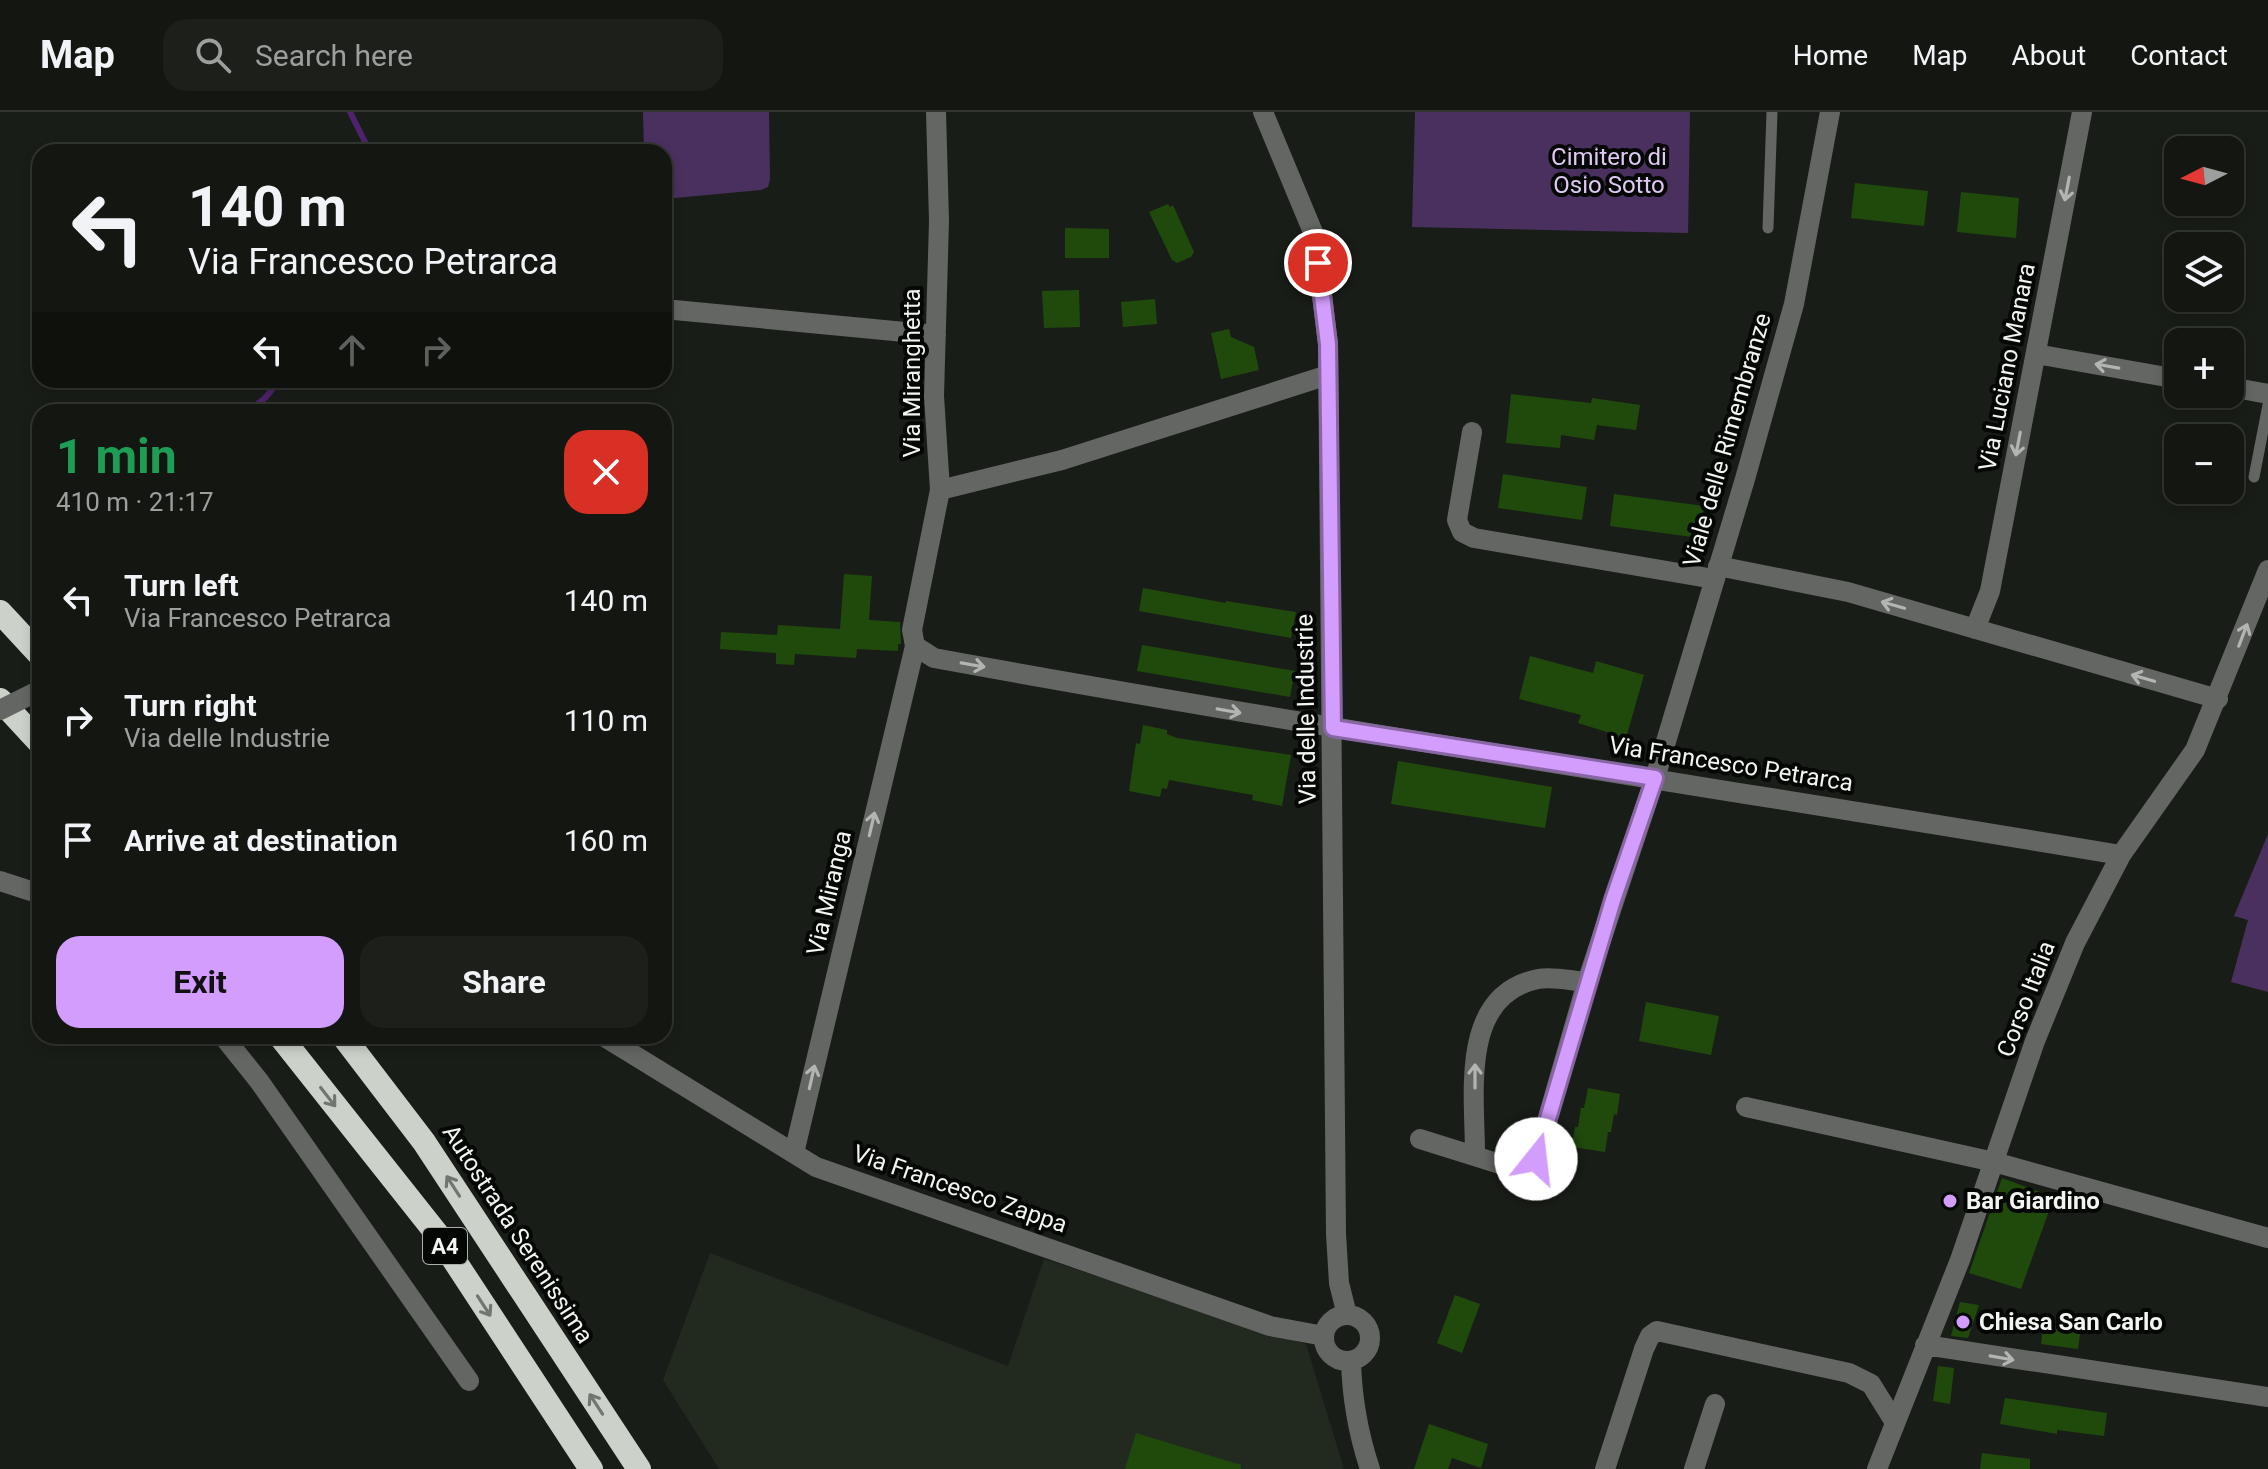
<!DOCTYPE html>
<meta charset="utf-8">
<style>
:root{--surface:#131611;--page:#1c1f1a;--text:#f1f3f6;--muted:#9d9f9f;--line:#323531;--accent:#d29dfd}
body{margin:0;font-family:Roboto,sans-serif;background:var(--page);color:var(--text);height:100vh;display:flex;flex-direction:column;font-size:30px;white-space:nowrap}
*{box-sizing:border-box;margin:0}
p{font-size:26px;color:var(--muted)}
.icon{flex:none;width:44px;height:44px;fill:none;stroke:currentColor;stroke-width:2;stroke-linecap:round;stroke-linejoin:round}
.map{position:relative;flex:1;overflow:hidden}
.panel{position:absolute;left:32px;top:292px;width:640px;height:640px;display:flex;flex-direction:column;background:var(--surface);border-radius:24px;box-shadow:0 4px 12px #0003,0 0 0 2px var(--line)}
.panel>*{flex:none}
.banner{position:absolute;left:32px;top:32px;width:640px;height:244px;border-radius:24px;box-shadow:0 4px 12px #0003,0 0 0 2px var(--line);background:#131611;color:var(--text);overflow:hidden}
.needle{width:52px;rotate:264deg}
.buttons{position:absolute;left:2164px;top:24px;display:grid;gap:16px}
.buttons a{display:grid;place-items:center;width:80px;height:80px;border-radius:16px;background:var(--surface);box-shadow:0 4px 12px #0003,0 0 0 2px var(--line);font-size:40px}
.pin{position:absolute;display:grid;place-items:center;width:68px;height:68px;color:#fff;margin:-34px;border:4px solid #fff;border-radius:50%;box-shadow:0 2px 8px #0007}
.me{position:absolute;width:88px;margin:-44px;rotate:16deg;stroke-linejoin:round;filter:drop-shadow(0 0 6px #0008)}
.turn{display:flex;align-items:center;gap:28px;height:168px;padding:0 24px;font-size:36px}
.turn .icon{width:104px;height:104px;stroke-width:2.5}
.turn b{display:block;font-size:56px;line-height:68px}
.lanes{display:flex;align-items:center;height:76px;padding:0 24px;background:#0003;justify-content:center;gap:40px;direction:ltr}
.lanes .off{opacity:.35}
.round{display:grid;place-items:center;flex:none;width:84px;height:84px;border-radius:24px;background:var(--page)}
.head{display:flex;align-items:center;justify-content:space-between;height:136px;padding:0 24px}
h1{font-size:48px;font-weight:700;line-height:60px;color:#1e9e55}
.primary-button{display:flex;gap:16px;margin-top:auto;padding:16px 24px}
.primary-button a{flex:1;height:92px;border-radius:24px;background:var(--accent);color:#111;font-size:32px;font-weight:700;line-height:92px;text-align:center}
.primary-button a+a{background:var(--page);color:var(--text)}
ul{padding:0;list-style:none}
li{display:flex;align-items:center;gap:24px;height:120px;padding:0 24px}
li div{flex:1}
li b{display:block;font-size:30px}
li em{font-style:normal}
header{display:flex;align-items:center;gap:48px;box-sizing:border-box;height:112px;padding:0 40px;background:var(--surface);border-bottom:2px solid var(--line)}
header strong{font-size:38px}
nav{display:flex;gap:44px;margin-inline-start:auto;font-size:28px}
.search{width:560px;height:72px;background:var(--page);display:flex;align-items:center;gap:20px;box-sizing:border-box;padding:0 28px;border-radius:24px;color:var(--muted);font-size:30px}
.map>svg:first-child{display:block}
.built{fill:#22291f}
.green{fill:#4a305f}
.lines{fill:none;stroke-linecap:round;stroke-linejoin:round}
.stream{stroke:#4e226c;stroke-width:6}
.building{fill:#204a0c}
.service{stroke:#646663;stroke-width:11}
.minor{stroke:#646663;stroke-width:20}
.motorway{stroke:#ccd1ca;stroke-width:24}
.minor-bridge{stroke:#646663;stroke-width:20}
.oneway{stroke:#b2b5b2}
.oneway2{stroke:#727671}
.route-casing{stroke:#8866a4;stroke-width:20}
.route{stroke:#d29dfd;stroke-width:14}
.poi-dot{fill:#d29dfd;stroke:#050705;stroke-width:3}
.labels{text-anchor:middle;stroke-width:8;stroke-linejoin:round;paint-order:stroke}
.shield{fill:#050705;stroke:#abaeab;stroke-width:2}
.shield-label{font-size:22px;font-weight:bold;fill:#f2f5f2}
.park-label{font-size:24px;fill:#dfc9f4;stroke:#050705}
.street-label{font-size:24px;fill:#f2f5f2;stroke:#050705}
.poi-label{font-size:24px;font-weight:bold;fill:#f2f5f2;stroke:#050705;text-anchor:start}
</style>
<header>
<strong>Map</strong>
<div class="search"><svg class="icon" aria-label="search" viewBox="0 0 24 24"><circle cx="10" cy="10" r="6"/><path d="M15 15l6 6"/></svg>Search here</div>
<nav><a>Home</a><a>Map</a><a>About</a><a>Contact</a></nav>
</header>
<div class="map">
<svg width="2268" height="1357" viewBox="0 0 2268 1357">
<rect width="100%" height="100%" fill="#191d17"/>
<path class="built" d="M710,1141l298,113 36,-107 262,85 38,125h-625l-56,-89z"/>
<path class="green" d="M643,0h126l1,68 -2,7 -7,3 -97,9v-47h-20z
M1415,0h275l-2,121 -276,-6z
M2268,722v158l-37,-10 17,-62 -14,-4z"/>
<g class="lines">
<path class="stream" d="M350,0l20,40
M247,300l18,-14 15,-18"/>
</g>
<path class="building" d="M1855,71l73,8 -4,35 -73,-8z
M1961,80l58,6 -3,40 -59,-6z
M1168,92l2,3 3,-2 21,47 -3,5 -14,6 -5,-3 -23,-48z
M1065,116l44,1v29h-44z
M1079,178l1,37 -36,1 -2,-37z
M1155,187l2,25 -34,3 -2,-25z
M1229,217l2,8 23,10 5,23 -38,9 -10,-46z
M1511,282l80,9 1,-5 48,7 -4,25 -39,-5 -3,15 -33,-5 -1,13 -54,-5z
M1503,362l84,13 -5,33 -84,-12z
M1614,382l90,12 -4,32 -90,-12z
M844,462l28,2 -3,44 31,2 1,22h-3v7l-41,-2 -1,9 -61,-4 -1,11 -18,-1v-11l-56,-4 1,-17 56,3 1,-10 62,4z
M1143,476l83,15v-2l70,11 -5,26 -152,-27z
M1142,533l153,26 -5,26 -153,-26z
M1530,544l63,17 3,-12 48,14 -18,63 -48,-15 3,-8 -62,-16z
M1143,613l24,5v4l10,4 114,17 -9,51 -30,-6 1,-5 -84,-15 -2,9 -5,-1 -2,9 -31,-6 7,-48 4,1z
M1398,649l154,26 -7,41 -154,-24z
M1646,890l73,14 -8,39 -72,-14z
M1588,976l32,6 -3,21 -3,-1 -3,18h-3l-3,20 -33,-5 3,-20h3l3,-19h3z
M2002,1066l52,19 -33,92 -52,-16z
M1455,1183l25,9 -18,49 -25,-10z
M1960,1190l19,3 -11,33 -17,-2z
M2044,1207l37,8 -3,22 -37,-5z
M1938,1254l16,2 -4,36 -17,-3z
M2005,1286l102,15 -3,23 -47,-6v4l-57,-10z
M1429,1312l59,20 -7,24 -29,-10 -4,11h-34z
M1136,1321l105,32v4h-116z
M1982,1341l48,6v10h-50z"/>
<g class="lines">
<path class="service" d="M1768,116l4,-116
M2254,365l14,-72"/>
<path class="minor" d="M936,0l3,109 -5,175 6,94 -28,140 3,16 19,12c394,72 791,131 1187,197
M1263,0l52,125 13,107 8,890 3,49 8,32
M664,197l272,26
M2036,242l142,25
M2230,275l38,7
M1472,320l-15,88 5,12 12,6 240,41
M940,378l122,-30 266,-85
M1718,454l130,26 370,107
M1975,517l15,-38 92,-479
M0,769l40,13
M223,924l36,45 210,300
M603,924l213,131 454,159 54,10
M1746,995l248,55 274,76
M1420,1027l99,31 17,-11 51,-177 68,-204 90,-299 49,-175 36,-192
M794,1041l121,-507
M1475,1042c0,-60 -16,-159 63,-175 15,-3 34,2 49,3
M1324 1226a23 23 0 1 1 46 0a23 23 0 1 1-46 0Z
M1925,1233l343,52
M1351,1249c1,38 7,72 19,108
M1605,1357l39,-120 6,-13 7,-5 192,42 22,11 23,37
M1694,1357l21,-65
M1877,1357l83,-209 75,-219 40,-98 46,-88 74,-105 73,-180"/>
<path class="motorway" d="M0,500l40,43
M0,588l40,43
M280,924l157,198 154,235
M343,924l81,106 215,327"/>
<path class="minor-bridge" d="M0,598l40,-20"/>
</g>
<defs><path id="oneway-shaft" d="M-6 0H5M1.5-3L5.5 0L1.5 3" fill="none" stroke-width="1.6" stroke-linecap="round" stroke-linejoin="round" transform="scale(2)"/></defs>
<g class="oneway">
<use href="#oneway-shaft" transform="translate(2067 77) rotate(101)"/>
<use href="#oneway-shaft" transform="translate(2107 254) rotate(-170)"/>
<use href="#oneway-shaft" transform="translate(2018 332) rotate(101)"/>
<use href="#oneway-shaft" transform="translate(1893 493) rotate(-164)"/>
<use href="#oneway-shaft" transform="translate(2243 523) rotate(-69)"/>
<use href="#oneway-shaft" transform="translate(973 553) rotate(10)"/>
<use href="#oneway-shaft" transform="translate(2143 566) rotate(-164)"/>
<use href="#oneway-shaft" transform="translate(1229 599) rotate(10)"/>
<use href="#oneway-shaft" transform="translate(872 712) rotate(-77)"/>
<use href="#oneway-shaft" transform="translate(1475 964) rotate(-90)"/>
<use href="#oneway-shaft" transform="translate(812 965) rotate(-77)"/>
<use href="#oneway-shaft" transform="translate(2002 1246) rotate(10)"/>
</g>
<g class="oneway2">
<use href="#oneway-shaft" transform="translate(328 985) rotate(52)"/>
<use href="#oneway-shaft" transform="translate(453 1074) rotate(-123)"/>
<use href="#oneway-shaft" transform="translate(484 1194) rotate(57)"/>
<use href="#oneway-shaft" transform="translate(596 1292) rotate(-123)"/>
</g>
<g class="lines">
<defs>
<path id="route" d="M1318,151l10,81 5,384 322,50 -42,122 -77,259"/>
</defs>
<use href="#route" class="route-casing"/>
<use href="#route" class="route"/>
</g>
<g class="poi-dot">
<circle cx="1950" cy="1089" r="8"/>
<circle cx="1963" cy="1210" r="8"/>
</g>
<g class="labels">
<rect class="shield" x="423" y="1116" width="44" height="36" rx="6"/>
<g class="shield-label">
<text x="445" y="1142">A4</text>
</g>
<g class="park-label">
<text x="1609" y="53">Cimitero di<tspan x="1609" dy="28">Osio Sotto</tspan></text>
</g>
<g class="street-label">
<text transform="translate(2007 255) rotate(-79)" y="8">Via Luciano Manara</text>
<text transform="translate(912 261) rotate(-90)" y="8">Via Miranghetta</text>
<text transform="translate(1727 328) rotate(-74)" y="8">Viale delle Rimembranze</text>
<text transform="translate(1306 597) rotate(-91)" y="8">Via delle Industrie</text>
<text transform="translate(1731 652) rotate(9)" y="8">Via Francesco Petrarca</text>
<text transform="translate(829 781) rotate(-77)" y="8">Via Miranga</text>
<text transform="translate(2026 887) rotate(-69)" y="8">Corso Italia</text>
<text transform="translate(960 1077) rotate(19)" y="8">Via Francesco Zappa</text>
<text transform="translate(518 1122) rotate(57)" y="8">Autostrada Serenissima</text>
</g>
<g class="poi-label">
<text x="1966" y="1097">Bar Giardino</text>
<text x="1979" y="1218">Chiesa San Carlo</text>
</g>
</g>
</svg>
<div class="buttons">
<a><svg class="needle" viewBox="-14 -14 28 28"><path d="M0-13l5 13h-10z" fill="#e53935"/><path d="M0 13l5-13h-10z" fill="#9d9f9f"/></svg></a>
<a><svg class="icon" aria-label="layers" viewBox="0 0 24 24"><path d="M12 4l9 5-9 5-9-5zM3 14l9 5 9-5"/></svg></a>
<a>+</a>
<a>−</a>
</div>
<div class="pin" style="left:1318px;top:151px;background:#d93025"><svg class="icon" aria-label="arrive" viewBox="0 0 24 24"><path d="M6 21V4h12l-3 4 3 4H6"/></svg></div>
<svg class="me" style="left:1536px;top:1047px" viewBox="-20 -20 40 40"><circle r="19" fill="#fff"/><path d="M0-13L10 11 0 6-10 11z" fill="#d29dfd"/></svg>
<div class="banner">
<div class="turn"><svg class="icon" aria-label="left" viewBox="0 0 24 24"><path d="M17 20v-9H6M10 6l-5 5 5 5"/></svg><div><b>140 m</b>Via Francesco Petrarca</div></div>
<div class="lanes"><svg class="icon" aria-label="left" viewBox="0 0 24 24"><path d="M17 20v-9H6M10 6l-5 5 5 5"/></svg><svg class="icon off" aria-label="ahead" viewBox="0 0 24 24"><path d="M12 20V5M6 11l6-6 6 6"/></svg><svg class="icon off" aria-label="right" viewBox="0 0 24 24"><path d="M7 20v-9h11M14 6l5 5-5 5"/></svg></div>
</div>
<section class="panel">
<div class="head"><div><h1>1 min</h1><p>410 m · 21:17</p></div><a class="round" style="background:#d93025;color:#fff"><svg class="icon" aria-label="close" viewBox="0 0 24 24"><path d="M6 6l12 12M18 6L6 18"/></svg></a></div>
<ul>
<li><svg class="icon" aria-label="left" viewBox="0 0 24 24"><path d="M17 20v-9H6M10 6l-5 5 5 5"/></svg><div><b>Turn left</b><p>Via Francesco Petrarca</p></div><em>140 m</em></li>
<li><svg class="icon" aria-label="right" viewBox="0 0 24 24"><path d="M7 20v-9h11M14 6l5 5-5 5"/></svg><div><b>Turn right</b><p>Via delle Industrie</p></div><em>110 m</em></li>
<li><svg class="icon" aria-label="arrive" viewBox="0 0 24 24"><path d="M6 21V4h12l-3 4 3 4H6"/></svg><div><b>Arrive at destination</b></div><em>160 m</em></li>
</ul>
<div class="primary-button"><a>Exit</a><a>Share</a></div>
</section>
</div>
